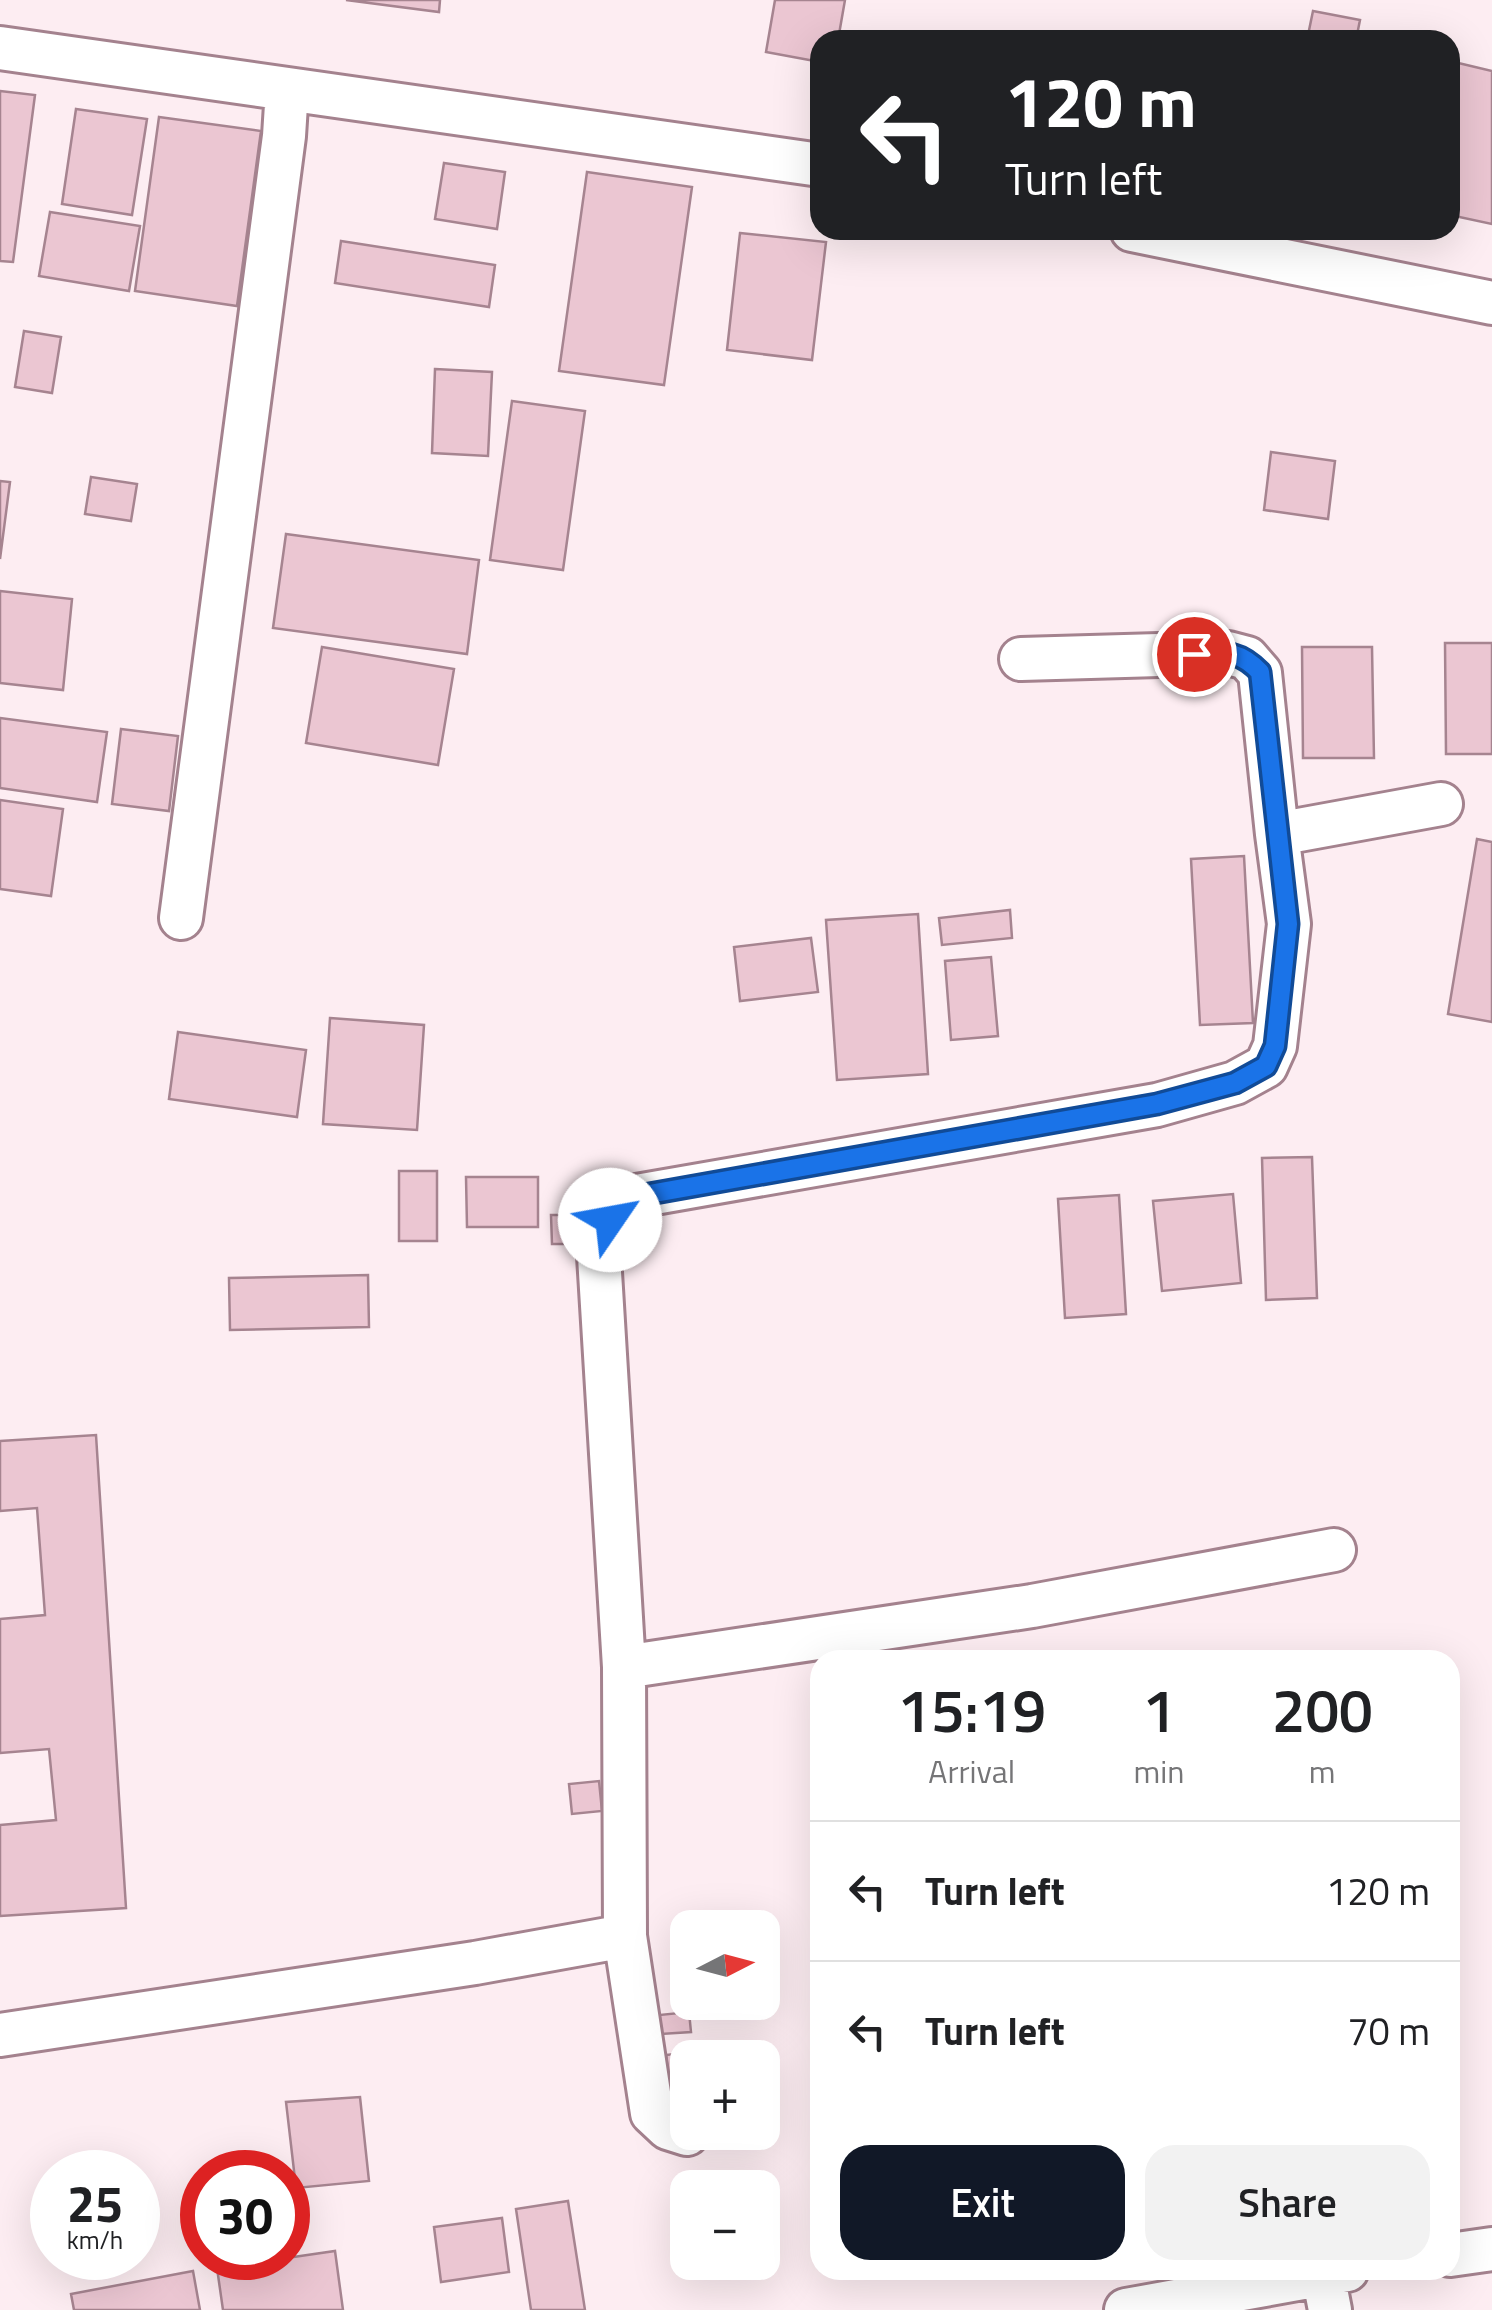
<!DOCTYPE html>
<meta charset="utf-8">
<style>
:root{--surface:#fff;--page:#f2f2f2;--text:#202124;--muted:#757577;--line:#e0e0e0;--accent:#111827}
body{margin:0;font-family:"Titillium Web",sans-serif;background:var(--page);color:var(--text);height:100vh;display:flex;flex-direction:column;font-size:38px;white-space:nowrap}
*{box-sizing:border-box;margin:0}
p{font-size:32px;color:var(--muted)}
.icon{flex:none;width:55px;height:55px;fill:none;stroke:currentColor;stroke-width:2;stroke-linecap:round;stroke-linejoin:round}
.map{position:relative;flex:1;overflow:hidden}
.drawer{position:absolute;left:810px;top:1650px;width:650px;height:630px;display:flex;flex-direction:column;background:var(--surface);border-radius:30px;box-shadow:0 10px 40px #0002}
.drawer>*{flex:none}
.guide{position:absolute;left:810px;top:30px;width:650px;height:210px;border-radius:30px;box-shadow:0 10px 40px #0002;background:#202124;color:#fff;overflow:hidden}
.needle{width:65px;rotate:84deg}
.tools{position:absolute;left:670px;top:1910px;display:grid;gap:20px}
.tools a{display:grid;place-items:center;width:110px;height:110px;border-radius:20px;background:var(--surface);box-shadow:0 10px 40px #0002;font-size:50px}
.speed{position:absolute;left:30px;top:2150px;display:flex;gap:20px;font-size:50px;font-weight:700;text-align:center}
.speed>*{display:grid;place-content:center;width:130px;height:130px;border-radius:50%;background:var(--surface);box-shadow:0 10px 40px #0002;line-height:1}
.speed small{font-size:25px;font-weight:400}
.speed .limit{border:15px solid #d22;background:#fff;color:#111}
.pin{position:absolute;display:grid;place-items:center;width:85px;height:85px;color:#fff;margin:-42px;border:5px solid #fff;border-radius:50%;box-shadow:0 2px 10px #0007}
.me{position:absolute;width:110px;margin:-55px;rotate:57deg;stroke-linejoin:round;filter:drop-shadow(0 0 8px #0008)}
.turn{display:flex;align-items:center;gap:35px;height:210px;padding:0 30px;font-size:45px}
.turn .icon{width:130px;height:130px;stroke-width:2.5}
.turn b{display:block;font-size:70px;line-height:85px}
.eta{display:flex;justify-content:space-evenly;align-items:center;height:170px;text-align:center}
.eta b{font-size:60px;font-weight:600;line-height:70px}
.button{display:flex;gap:20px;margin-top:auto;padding:20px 30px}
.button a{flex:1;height:115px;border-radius:30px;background:var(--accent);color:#fff;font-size:40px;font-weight:600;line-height:115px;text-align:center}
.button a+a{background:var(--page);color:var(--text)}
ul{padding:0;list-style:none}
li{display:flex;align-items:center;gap:30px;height:140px;padding:0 30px;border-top:2px solid var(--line)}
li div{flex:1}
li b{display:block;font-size:38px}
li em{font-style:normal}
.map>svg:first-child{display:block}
.building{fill:#ebc6d2;stroke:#a68490;stroke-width:2.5}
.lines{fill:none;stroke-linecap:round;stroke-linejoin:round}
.street-casing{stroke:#a4828e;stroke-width:48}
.street{stroke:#fff;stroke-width:42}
.route-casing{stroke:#114b97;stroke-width:25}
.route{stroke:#1a73e8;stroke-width:18}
</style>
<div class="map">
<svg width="1492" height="2310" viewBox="0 0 1492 2310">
<rect width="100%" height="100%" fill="#fdedf2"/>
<path class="building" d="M346,0h94l-1,12z
M775,0h70l-7,40h-18v22l-54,-10z
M1313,11l47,9 -4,20h-49z
M1450,61l42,10v153l-42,-9z
M0,91l35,4 -22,167 -13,-1z
M76,109l71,10 -15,96 -70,-11z
M159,117l102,14 -24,175 -102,-15z
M444,163l61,9 -8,57 -62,-10z
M587,172l105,15 -28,198 -105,-14z
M50,212l90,14 -11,65 -90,-15z
M740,233l86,9 -14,118 -85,-10z
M341,241l154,24 -6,42 -154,-24z
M24,331l37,6 -9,56 -37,-6z
M435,369l57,3 -4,84 -56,-3z
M512,401l73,10 -22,159 -73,-10z
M1271,452l64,9 -7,58 -64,-9z
M91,477l46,7 -6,37 -46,-7z
M0,481l10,1 -10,77z
M286,534l193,26 -12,94 -194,-26z
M0,591l72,8 -9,91 -63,-7z
M1445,643h47v111h-46z
M322,647l132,22 -16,96 -132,-22z
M1302,647h70l2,111h-71z
M0,718l107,14 -10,70 -97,-14z
M121,729l57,7 -9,75 -57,-7z
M0,800l63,9 -12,87 -51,-7z
M1477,839l15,3v180l-44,-8z
M1244,856l9,167 -53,2 -9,-166z
M1010,910l2,28 -70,7 -3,-27z
M918,914l10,160 -91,6 -11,-160z
M811,938l7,54 -78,9 -6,-54z
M991,957l7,79 -47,4 -6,-79z
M330,1018l94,7 -7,105 -94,-6z
M178,1032l128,18 -9,67 -128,-18z
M1312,1157l5,141 -51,2 -4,-142z
M399,1171h38v70h-38z
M466,1177h72v50h-71z
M1233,1194l8,89 -79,8 -9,-90z
M1119,1195l7,119 -61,4 -7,-119z
M551,1215h26v29h-25z
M368,1275l1,52 -139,3 -1,-52z
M96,1435l30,473 -126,8v-91l56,-5 -7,-71 -49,4v-134l45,-4 -8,-107 -37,3v-70z
M599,1781l3,30 -30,3 -3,-30z
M689,2012l2,20 -30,2 -2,-19z
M699,2051l1,7h-12v19l-19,2 -3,-24z
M360,2097l9,84 -73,7 -10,-86z
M568,2201l17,109h-54l-15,-101z
M502,2218l7,54 -68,10 -7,-55z
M335,2251l8,59h-120l-6,-42z
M193,2271l7,39h-126l-3,-16z"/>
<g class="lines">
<defs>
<path id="street" d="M0,48l820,117
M1132,230l360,73
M1021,659l207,-6 19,5 13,15 17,161
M181,918l103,-782 3,-47
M624,1667l408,-61 302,-56
M625,1936l-1,-269 -25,-411 11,-36 27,-24 520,-91 78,-22 31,-17 9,-20 14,-122 -12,-90 164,-30
M0,2035l475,-72 150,-27 27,177 16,15 19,6
M1450,2255l42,-6
M1323,2274l7,36
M1126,2310l221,-40"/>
</defs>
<use href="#street" class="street-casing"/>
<use href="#street" class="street"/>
</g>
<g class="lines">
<defs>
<path id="route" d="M610,1220l28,-24 519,-92 78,-21 31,-17 9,-20 13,-122 -28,-252c-22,-23 -36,-19 -66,-18"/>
</defs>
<use href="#route" class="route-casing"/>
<use href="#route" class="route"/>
</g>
</svg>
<div class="tools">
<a><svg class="needle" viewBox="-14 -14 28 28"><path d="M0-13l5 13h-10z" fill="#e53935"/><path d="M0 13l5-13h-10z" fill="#757577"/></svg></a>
<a>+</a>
<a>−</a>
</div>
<div class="speed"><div>25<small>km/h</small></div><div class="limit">30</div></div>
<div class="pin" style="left:1194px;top:654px;background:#d93025"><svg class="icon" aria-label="arrive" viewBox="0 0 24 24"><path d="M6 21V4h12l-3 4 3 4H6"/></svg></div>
<svg class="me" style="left:610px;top:1220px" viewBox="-20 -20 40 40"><circle r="19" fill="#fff"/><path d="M0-13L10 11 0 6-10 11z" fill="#1a73e8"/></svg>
<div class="guide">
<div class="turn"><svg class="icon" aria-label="left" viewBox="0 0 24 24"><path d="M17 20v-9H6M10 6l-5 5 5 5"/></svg><div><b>120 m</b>Turn left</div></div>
</div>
<section class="drawer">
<div class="eta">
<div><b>15:19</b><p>Arrival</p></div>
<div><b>1</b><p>min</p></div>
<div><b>200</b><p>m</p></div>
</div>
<ul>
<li><svg class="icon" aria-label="left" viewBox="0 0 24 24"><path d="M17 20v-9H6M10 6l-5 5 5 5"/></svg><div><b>Turn left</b></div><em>120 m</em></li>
<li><svg class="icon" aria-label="left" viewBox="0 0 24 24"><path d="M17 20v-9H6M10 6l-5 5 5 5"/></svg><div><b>Turn left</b></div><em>70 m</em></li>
</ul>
<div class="button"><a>Exit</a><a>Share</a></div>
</section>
</div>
